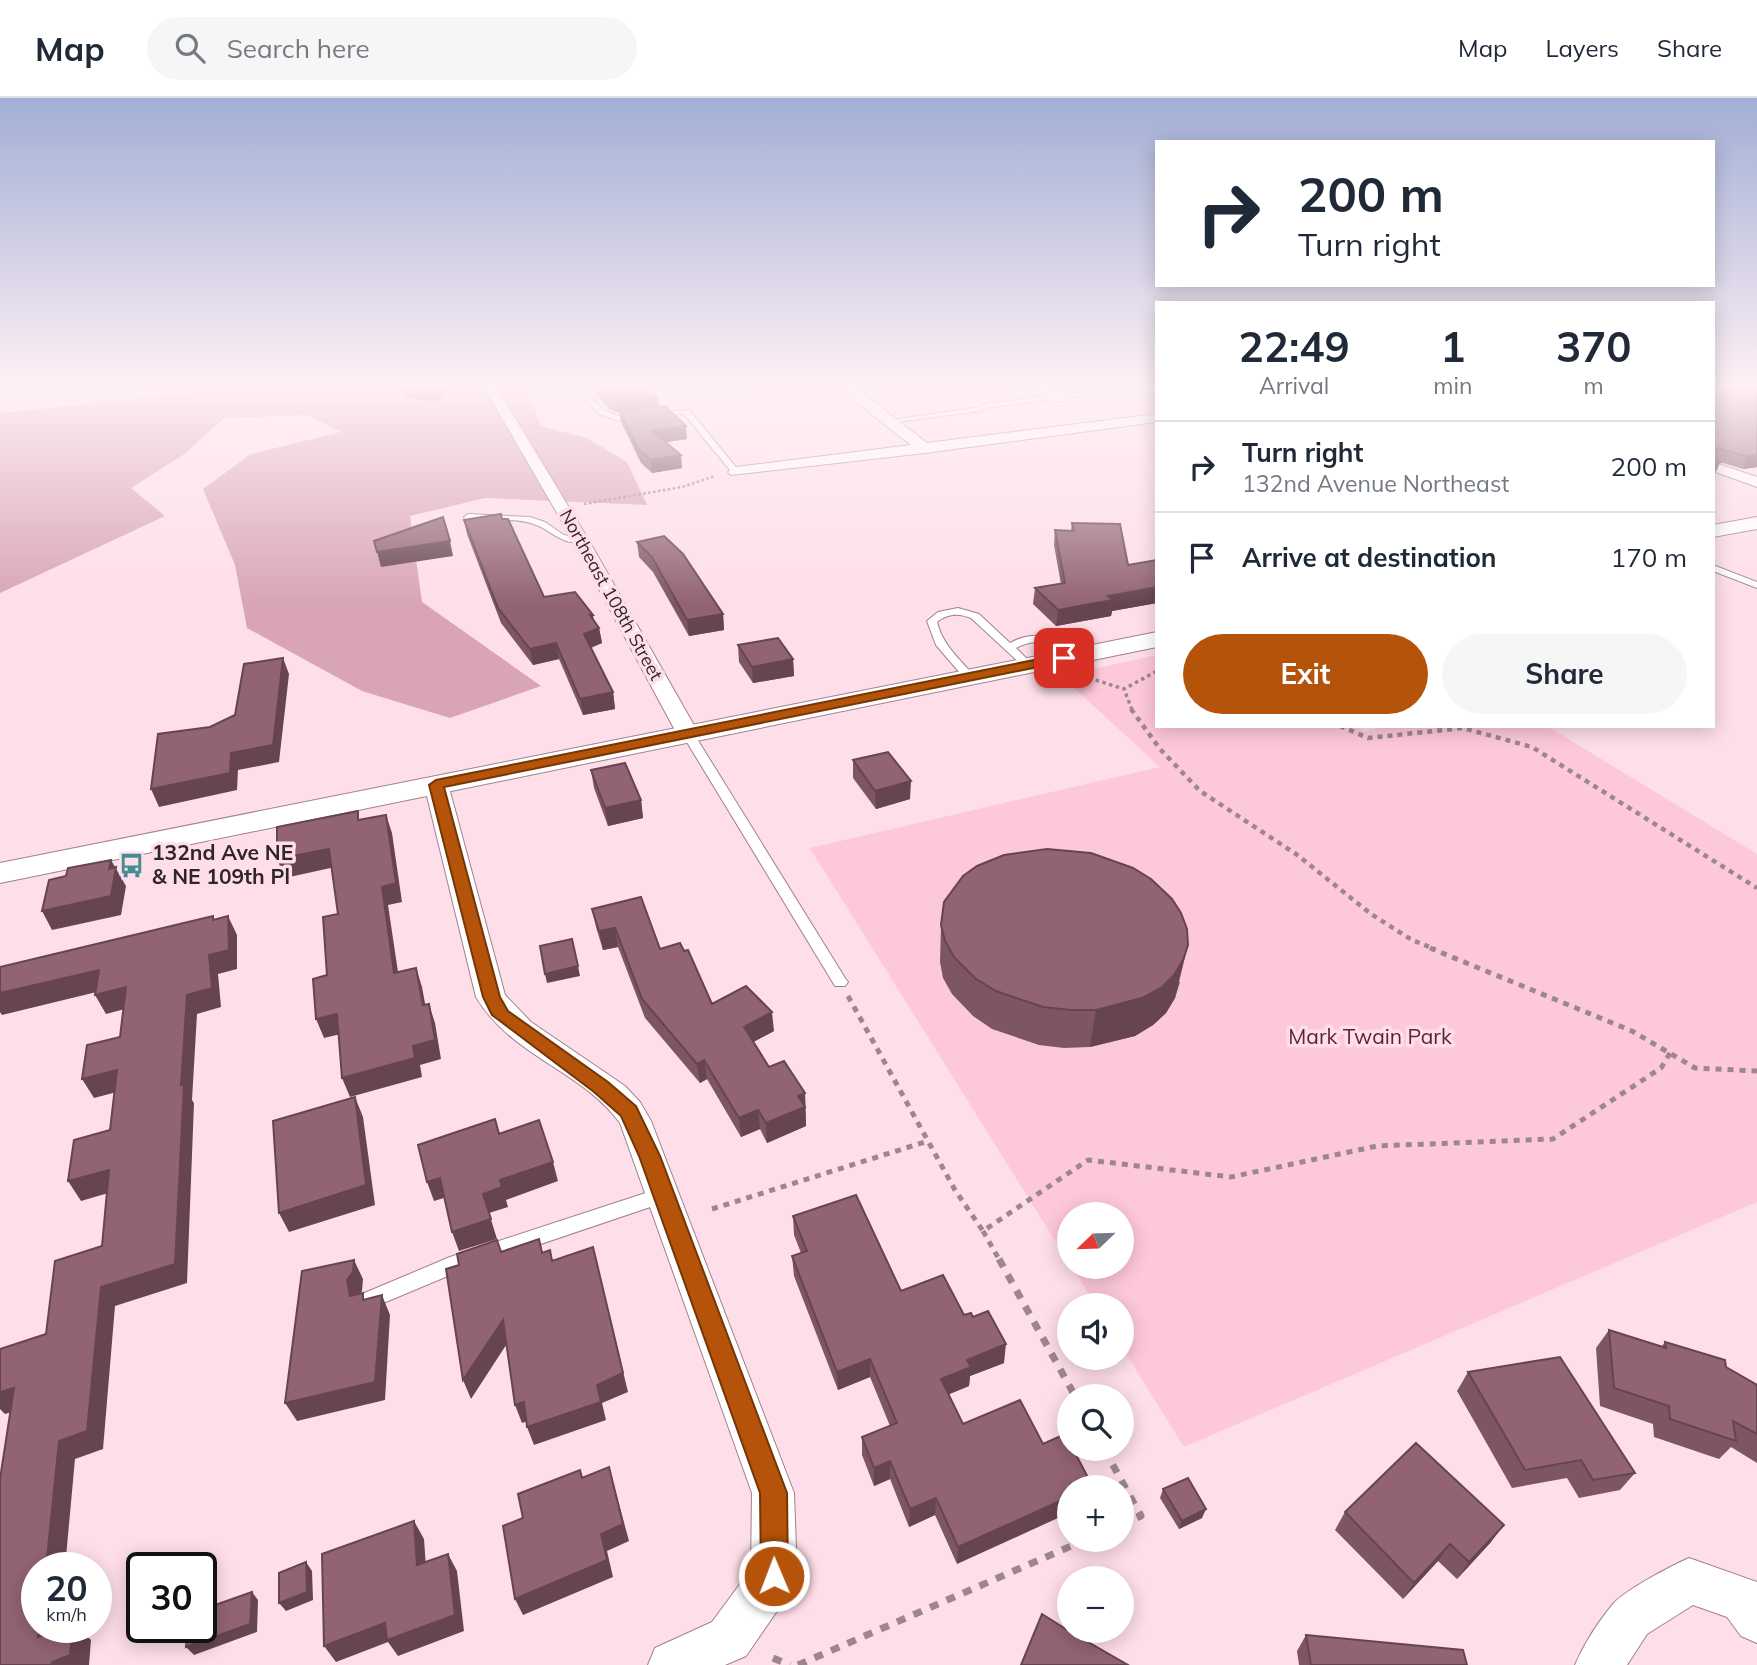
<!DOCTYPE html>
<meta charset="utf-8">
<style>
:root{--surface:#fff;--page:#f6f6f7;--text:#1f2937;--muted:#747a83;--line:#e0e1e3;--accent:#b45309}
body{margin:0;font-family:Mulish,sans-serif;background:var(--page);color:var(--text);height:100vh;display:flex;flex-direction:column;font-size:26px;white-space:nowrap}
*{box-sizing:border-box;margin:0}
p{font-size:23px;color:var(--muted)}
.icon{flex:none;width:38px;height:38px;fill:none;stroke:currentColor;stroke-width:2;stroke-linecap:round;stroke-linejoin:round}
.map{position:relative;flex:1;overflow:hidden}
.side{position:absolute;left:1155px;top:203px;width:560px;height:427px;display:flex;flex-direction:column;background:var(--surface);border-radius:0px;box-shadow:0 4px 18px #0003}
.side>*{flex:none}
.guide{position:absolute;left:1155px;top:42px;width:560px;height:147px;border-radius:0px;box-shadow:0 4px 18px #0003;background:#fff;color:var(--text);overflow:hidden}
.needle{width:46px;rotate:247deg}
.fabs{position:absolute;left:1057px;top:1104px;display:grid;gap:14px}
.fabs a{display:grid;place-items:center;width:77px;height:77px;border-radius:50%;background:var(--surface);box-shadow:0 4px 18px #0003;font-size:35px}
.speed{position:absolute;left:21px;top:1454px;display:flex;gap:14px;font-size:35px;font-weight:700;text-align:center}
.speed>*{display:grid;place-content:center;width:91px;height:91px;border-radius:50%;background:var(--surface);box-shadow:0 4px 18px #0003;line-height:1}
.speed small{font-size:18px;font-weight:400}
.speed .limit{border:4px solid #111;border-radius:10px;background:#fff;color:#111}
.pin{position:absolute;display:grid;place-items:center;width:60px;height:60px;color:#fff;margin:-30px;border-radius:14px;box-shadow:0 4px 10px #0006}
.me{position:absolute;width:77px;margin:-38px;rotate:359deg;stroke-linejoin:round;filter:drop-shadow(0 0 5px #0008)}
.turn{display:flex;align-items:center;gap:24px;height:147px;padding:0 28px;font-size:32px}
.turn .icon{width:91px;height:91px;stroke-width:2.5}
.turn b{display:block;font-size:49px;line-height:60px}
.eta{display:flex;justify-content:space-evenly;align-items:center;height:119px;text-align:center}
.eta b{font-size:42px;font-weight:700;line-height:49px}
.action{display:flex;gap:14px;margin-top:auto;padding:14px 28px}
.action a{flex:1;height:80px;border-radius:42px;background:var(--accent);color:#fff;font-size:28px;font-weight:700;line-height:80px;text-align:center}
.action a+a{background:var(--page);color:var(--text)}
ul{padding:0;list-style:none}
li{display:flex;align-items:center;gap:21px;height:91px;padding:0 28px;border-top:2px solid var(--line)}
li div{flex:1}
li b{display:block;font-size:26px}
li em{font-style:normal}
header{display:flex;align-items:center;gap:42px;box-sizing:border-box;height:98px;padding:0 35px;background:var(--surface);border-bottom:2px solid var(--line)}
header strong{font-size:33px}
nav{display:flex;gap:38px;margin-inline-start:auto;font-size:24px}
.search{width:490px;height:63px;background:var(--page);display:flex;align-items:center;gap:18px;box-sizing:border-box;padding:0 24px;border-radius:38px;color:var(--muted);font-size:26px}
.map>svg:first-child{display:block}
.green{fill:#fec8db}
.forest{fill:#d8a4b6}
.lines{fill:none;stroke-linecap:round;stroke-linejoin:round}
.service-casing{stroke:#9f828c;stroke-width:2}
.minor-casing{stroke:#9f828c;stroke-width:2}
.tertiary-casing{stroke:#9f828c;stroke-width:2}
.path-far4{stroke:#9d878e;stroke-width:2.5;stroke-dasharray:2.5 2.5;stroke-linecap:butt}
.path-far3{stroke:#9d878e;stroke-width:3.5;stroke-dasharray:3.5 3.5;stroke-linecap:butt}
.path-far2{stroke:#9d878e;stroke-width:4.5;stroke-dasharray:5 5;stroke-linecap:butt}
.path-far1{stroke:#9d878e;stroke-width:5;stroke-dasharray:6 6;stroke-linecap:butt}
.path{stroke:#9d878e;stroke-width:7;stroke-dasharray:9 9;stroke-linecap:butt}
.service{fill:#fff;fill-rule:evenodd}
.minor{fill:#fff;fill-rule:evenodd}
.tertiary{fill:#fff;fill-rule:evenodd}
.wall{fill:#7e5564}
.shaded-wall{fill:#664551}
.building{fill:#926374;stroke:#664551;stroke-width:2}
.route{fill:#b45309;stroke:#753606;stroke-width:2}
.labels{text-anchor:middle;stroke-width:7;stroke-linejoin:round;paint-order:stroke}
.far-street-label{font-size:18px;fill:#302529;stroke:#fedee8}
.poi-label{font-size:21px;font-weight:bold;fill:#302529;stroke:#fedee8;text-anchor:start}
.park-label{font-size:21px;fill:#5d1f3a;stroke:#fedee8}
</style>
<header>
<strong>Map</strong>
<div class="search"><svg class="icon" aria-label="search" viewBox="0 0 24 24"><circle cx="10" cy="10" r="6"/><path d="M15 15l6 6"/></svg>Search here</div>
<nav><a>Map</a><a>Layers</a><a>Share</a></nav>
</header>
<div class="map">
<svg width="1757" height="1567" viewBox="0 0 1757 1567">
<rect width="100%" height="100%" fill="#fedee8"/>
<path class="green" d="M1157,557v71h199l8,6 23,-6h160l210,128v348l-573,245 -62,-100v-41l-26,-1 -24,-38h50v-53h-53v49l-259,-415 350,-81 -99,-91z"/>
<path class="forest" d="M269,287h265l-8,2 15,39 46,12 40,24 20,43 -162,-7 -75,18 12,86 119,84 -91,32 -88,-27 -115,-63 -12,-63 -32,-76 48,-35 90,-22 -33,-17 -84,3 -41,37 -52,33 34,28 -165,77v-180z"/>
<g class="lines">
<defs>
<path id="service" d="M1129,288l2,3 -147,19 -3,3 -92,12 -4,-2 96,-14 3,-3z
M585,299h4l16,13 12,6 72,-6 51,62 -7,2 -49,-60 -68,6 -17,-6 -14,-15z
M468,416l62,3 15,5 19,13 21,4c-18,11 -34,-9 -49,-14 -23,-9 -48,-3 -71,-6l-1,-2z
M1713,467l44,17v6l-44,-17z
M958,510l21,6 31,29c24,-14 51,-7 69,13l-5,3 -4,-1c-17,-14 -33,-22 -54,-10l17,17 -1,2h-8l-53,-49c-12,-5 -23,-5 -34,4 6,24 23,37 38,55l-2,2h-8l-29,-34 -9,-24 11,-9z
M688,632l6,4 151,244 3,4 -3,4h-10l-153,-252z
M664,1089l7,3 2,5 -2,5 -216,73 -86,36 -7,-3 -3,-6 3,-6 88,-37z"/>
<path id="minor" d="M483,287h12l93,154 111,195 -3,5h-16l-3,-5 -105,-195z
M845,287h12l-1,3 71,55 230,-29v8l-232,31 -194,22 -3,-3 3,-3 5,-2 175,-22 -65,-51 -3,-6z
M1032,287h15l20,13 -2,3h-10z
M1713,364l44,15v10l-44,-16z
M436,679l8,2 4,5 57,211 26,27 94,64 15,16 11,19 143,372 3,83 -7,16 -44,64 -21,9h-77l7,-17 57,-26 39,-53 1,-76 -132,-370c-39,-53 -108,-66 -144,-126l-52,-213 4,-5z
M1689,1460l68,24v61l-16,-7 -14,-19 -34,-12 -46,29 -20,31h-52c9,-21 23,-43 38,-61 12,-14 58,-38 76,-46z"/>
<path id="tertiary" d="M1757,419v12l-44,8v-12z
M1157,534v15l-1157,236v-20z"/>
</defs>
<use href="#service" class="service-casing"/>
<use href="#minor" class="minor-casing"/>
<use href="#tertiary" class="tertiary-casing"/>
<path class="path-far4" d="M1145,291l12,6
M584,406l98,-17 33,-11"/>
<path class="path-far3" d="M1089,580l35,11
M1132,612l-8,-21 33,-18"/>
<path class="path-far2" d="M1131,611l29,40 40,42 96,63 75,60 41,26 23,9
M1340,628l28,12 95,-10 69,19 225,141"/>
<path class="path-far1" d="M1430,850l202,83 63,37 62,3
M848,898l107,194 28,41 105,-71 143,17 146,-31 176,-7 108,-71 9,-15
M712,1111l216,-68
M983,1133l17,30"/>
<path class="path" d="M999,1161l76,137
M1104,1351l37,67 -19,8
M773,1560l17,7
M798,1567l287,-125"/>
<use href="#service" class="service"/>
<use href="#minor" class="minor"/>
<use href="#tertiary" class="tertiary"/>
</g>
<path class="wall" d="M403,287h47l-14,17 -31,-5z
M594,287h50l13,13 1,8 29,33 -22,3 17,26 -30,5 -11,-10 -20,-41 -2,-9 -10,-4 -13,-15z
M1713,287l44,82 -14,2 -23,-7 -5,12 -2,1z
M502,421l42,78 49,23 6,8 3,15 -11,5 22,44 2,17 -32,6 -24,-56 -26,6 -32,-42 -34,-89 -3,-14z
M1072,425l56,42 29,-5v43l-45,8 -1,5 -55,10 -23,-22 2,-16 26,-4 -7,-39 1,-15 16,1z
M637,444l86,72 1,16 -35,6 -36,-64 -14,-15z
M738,547l55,14 1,17 -41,7 -14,-21z
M853,662l57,39 -34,10 -23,-31z
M591,672l50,30 2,18 -35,8 -14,-38z
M592,811l68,40 24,2 28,53 62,27 -21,11 16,25 36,26 1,33 -39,17 -7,-14 -19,8 -34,-58 -7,4 -55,-65 -27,-71 -15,3 -7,-23z
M941,827l239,57 -5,16 -9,15 -13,12 -18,11 -45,11 -26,1 -25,-3 -47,-16 -19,-13 -21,-22 -9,-16 -3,-16z
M793,1118l108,75 63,24 40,48 -34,13 -1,10 -20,8 14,30 57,-24 -63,164 -22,-49 -26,12 -19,-48 -16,7 -12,-31v-18l28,-11 -20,-49 -32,13 -44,-114 -2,-20 9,-3 -7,-18z
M1609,1232l53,16 3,-4 61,25 31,18v78l-26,-16 -12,12 -65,-22 -1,-13 -53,-18 -4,-58z
M1468,1274l167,101 -15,17 -41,8 -12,-20 -55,10 -55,-97z
M1163,1391l39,29 -23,11 -19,-31z
M1345,1414l146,30 -34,37 -19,-18 -35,38 -68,-69z
M1306,1537l161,30h-168l-2,-14z"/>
<path class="shaded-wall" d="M437,287h13l-14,17 -3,-13z
M657,300l2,12h-40v3h-1l-2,-12z
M686,328l1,13 -34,5 -1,-13z
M681,357l1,13 -30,5 -1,-13z
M1757,357v12l-14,2 5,-12z
M1720,364l-5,12 -2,1v-12z
M450,443l3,15 -72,11 -4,-15z
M1157,489v16l-45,8 -1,5 -55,10 2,-16 50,-14z
M723,516l1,16 -35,6 -2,-16z
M590,517h3l2,14 4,-1 3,15 -16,6 -2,-15z
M556,545l3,16 -26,6 -3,-16z
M283,560l6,16 -10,88 -41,8 -1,20 -78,17 -8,-18 80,-36z
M793,561l1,17 -41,7 -1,-16z
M613,594l2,17 -32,6 -3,-16z
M911,683l-1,18 -34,10 -1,-18z
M641,702l2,18 -35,8 -3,-18z
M386,717l6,18 10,69 -14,3 13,87 -7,-19 -12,-86z
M329,751l6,18 -50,11 -8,-19z
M111,762l15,26 -5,29 -69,15 -10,-19 67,-42z
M228,818l9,19v34l-19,5 3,33 -24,7 -5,86 2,3 -7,180 -72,23 -12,143 -28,10 -10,109h-19l13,-127 42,-154 86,-292 22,-40z
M615,830l3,19 -15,3 -4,-19z
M1188,847l-13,53 -9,15 -13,12 -18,11 -45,11 6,-37z
M578,868l2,10 -33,7 -2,-9z
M416,870l6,19 7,38 -6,-20z
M99,872l10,19 -107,26 -2,-3v-19z
M126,889l10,19 -30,8 -11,-19z
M429,906l6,19 6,36 -21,6 2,12 -72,20 -8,-19 71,-32z
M772,914l2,19 -28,15 -2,-19z
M337,916l8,19 -21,5 -8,-19z
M704,962l3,19 -7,4 -3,-19z
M117,972l11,19 -34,9 -12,-19z
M805,995l1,33 -39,17 -1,-20 32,-27z
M355,999l8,20 12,88 -86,27 -10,-19z
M758,1012l2,19 -19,8 -2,-19z
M553,1064l5,19 -52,19 2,7 -19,6 8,26 -38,12 -7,-19 31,-38 17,-14z
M109,1072l13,19 -41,12 -13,-20z
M440,1080l7,19 -13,4 -7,-19z
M593,1149l35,145 -26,11 4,17 -72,25 -7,-18 70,-42z
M354,1162l9,19 -1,12 -5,8 -7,-3 -3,-16z
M382,1197l8,20 -5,85 -88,21 -12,-18z
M503,1222l7,19 -39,60 -8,-19z
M1006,1246l-2,19 -34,13 -1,10 -29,12 1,-19 26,-19z
M870,1261v18l-32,13 -1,-18z
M14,1290l17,18 -26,8 -5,-5v-17z
M524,1304l6,18 -8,3 -7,-18z
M890,1363v18l-16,7v-18z
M609,1369l20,74 -22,10 6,26 -90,38 -8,-16 86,-65z
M1069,1399v16l-112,51 1,-17z
M936,1400l-1,17 -26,12 1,-18z
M1206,1411l-4,9 -23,11 3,-8z
M414,1423l10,18 3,43 -10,-17z
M1504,1427l-13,17 -34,37 12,-17z
M1450,1446l-12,17 -35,38 11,-16z
M448,1456l9,17 7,60 -66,25 -10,-14 -52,20 -12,-16z
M306,1464l6,9 1,29 -27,11 -7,-8z
M252,1494l6,8 -1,32 -63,23 -8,-8z
M39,1530h21l-3,25 -19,-16z
M73,1530h4l14,12 -2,25h-38l1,-3z"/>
<path class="building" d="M405,287h32l-4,4z
M596,287h48l13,13 -41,3 -9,-4z
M1713,287h44v70l-9,2 -31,-9 -1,11 4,3 -7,1z
M665,308l21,20 -34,5 29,24 -30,5 -12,-10 -20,-40z
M501,416l1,5h6l36,78 31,-5 18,23h-3l9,13 -15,6 29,58 -33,7 -24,-56 -26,6 -32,-41 -34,-88z
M443,419l7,24 -73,11 -3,-11z
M1072,425l48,1 8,41 29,-5v27l-49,9 5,4 -55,10 -23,-22 30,-5 -10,-53 19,1z
M664,438l19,18 40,60 -36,6 -35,-63 -15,-15z
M778,540l15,21 -41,8 -14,-22z
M283,560l-10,87 -42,8 -1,20 -79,16 7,-55 52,-7 25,-12 9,-51z
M888,654l23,29 -36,10 -22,-31z
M625,665l16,37 -36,8 -14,-38z
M358,713v9l28,-5 10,68 -14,4 12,86 22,-5 7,37 6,-1 6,36 -22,6 2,12 -73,20 -5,-64 -21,5 -3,-40 14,-4 -4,-58 15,-3 -9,-65 -52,10v-32z
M1047,751l44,4 42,15 18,11 21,20 9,14 6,16 1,16 -5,15 -9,15 -13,13 -19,10 -46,12h-26l-27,-3 -47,-16 -20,-12 -22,-22 -9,-16 -4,-16 3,-23 19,-26 14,-10 27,-11z
M111,762l-2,9 7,-2 -5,29 -69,15 7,-31 17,-4 2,-8z
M641,799l19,52 20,-6 4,8 4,-1 24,54 34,-18 26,26 -28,15 25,40 15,-6 21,32 -7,3 7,11 -39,16 -8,-13 -19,8 -35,-58 -7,4 -55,-65 -27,-71 -16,3 -7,-22z
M213,818v4l15,-4 1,34 -20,5 3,33 -25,7 -6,90 3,-1 -9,180 -74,23 -14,144 -28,10 -13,127h-9v60h2l-1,9 25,-9h10l-3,27 -18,7 -1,3h-51v-186l14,-91 -14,4v-43l46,-15 9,-73 47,-15 7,-76 -41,11 6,-41 36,-10 7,-60 -35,9 5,-34 33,-8 6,-50 -31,8 4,-25 -99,23v-26z
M572,841l6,27 -33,8 -5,-28z
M355,999l11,88 -87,28 -6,-92z
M495,1021l4,15 40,-14 14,42 -53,18 2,7 -19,7 8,25 -39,13 -12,-54 -13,4 -9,-37z
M856,1097l45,96 42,-16 21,40 7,-2 2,4 15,-6 18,33 -39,16 4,7 -30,12 22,45 57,-24 23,44 22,-10 4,8v7h4l20,38 -24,1v9l-111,50 -22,-49 -26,11 -20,-48 -16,7 -12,-31 35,-14 -27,-64 -33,13 -45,-116 15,-5 -14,-35z
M539,1141l3,14 8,-3 2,11 41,-14 30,126 -26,12 4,17 -74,25 -3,-25 -9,3 -12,-85 -40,60 -17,-111 13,-4 -2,-11 40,-14 4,12z
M354,1162l-1,12 -6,8 3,16 13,-3v7l19,-5 -7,87 -90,21 17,-132z
M1609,1232l57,18 -1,-6 60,18 1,7 31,18v49l-24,-13 3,20 -66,-22 -1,-13 -55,-18z
M1560,1259l75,116 -42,7 -12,-20 -56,10 -57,-98z
M1416,1345l88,82 -35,37 -19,-18 -36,39 -69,-71z
M609,1369l14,57 -22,10 6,26 -92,39 -12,-73 20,-8 -5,-24 62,-24 2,8z
M1188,1380l18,31 -24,12 -19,-32z
M414,1423l3,44 31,-11 7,61 -68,25 -2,-17 -61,23 -2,-92z
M306,1464l1,30 -28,11v-30z
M252,1494l-2,32 -64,23 2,-19h13v-18z
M1042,1516l27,17 59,34h-107z
M1306,1537l157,15 4,15h-156z"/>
<linearGradient id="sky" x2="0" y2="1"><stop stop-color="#a2aed5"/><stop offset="0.57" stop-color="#fff0f5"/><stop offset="1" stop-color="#fff0f5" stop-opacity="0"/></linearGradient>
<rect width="1757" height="506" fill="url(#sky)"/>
<path class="route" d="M1064,556l4,1v6l-624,126 56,210 8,14 100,71 28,24 24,50 127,337 1,83 -4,10 -10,4 -9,-4 -4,-10 -1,-83 -121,-337 -18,-40 -27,-24 -102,-77 -9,-18 -54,-212 7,-5z"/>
<defs>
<symbol id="bus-bare" viewBox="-9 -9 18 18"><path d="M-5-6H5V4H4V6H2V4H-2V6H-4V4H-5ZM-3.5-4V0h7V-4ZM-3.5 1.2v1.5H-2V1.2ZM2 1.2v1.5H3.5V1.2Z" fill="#458c93" stroke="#fedee8" stroke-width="2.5" paint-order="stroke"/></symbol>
</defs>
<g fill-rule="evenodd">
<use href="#bus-bare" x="114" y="750" width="35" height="35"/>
</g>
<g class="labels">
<g class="far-street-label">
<text transform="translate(611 497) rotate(61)" y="6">Northeast 108th Street</text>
</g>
<g class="poi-label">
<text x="152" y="762">132nd Ave NE<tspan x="152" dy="24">&amp; NE 109th Pl</tspan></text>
</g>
<g class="park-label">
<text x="1370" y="946">Mark Twain Park</text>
</g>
</g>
</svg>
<div class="fabs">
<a><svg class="needle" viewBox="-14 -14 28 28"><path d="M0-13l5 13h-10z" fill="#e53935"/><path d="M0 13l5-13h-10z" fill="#747a83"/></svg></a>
<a><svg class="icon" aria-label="sound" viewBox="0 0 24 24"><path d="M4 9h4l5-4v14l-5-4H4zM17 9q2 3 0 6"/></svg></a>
<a><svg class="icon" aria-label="search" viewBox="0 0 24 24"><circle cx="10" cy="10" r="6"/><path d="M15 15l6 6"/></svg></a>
<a>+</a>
<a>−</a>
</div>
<div class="speed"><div>20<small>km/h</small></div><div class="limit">30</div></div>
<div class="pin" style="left:1064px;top:560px;background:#d93025"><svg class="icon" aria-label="arrive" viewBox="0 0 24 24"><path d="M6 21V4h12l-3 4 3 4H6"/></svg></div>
<svg class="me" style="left:774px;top:1478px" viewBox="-20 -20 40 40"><circle r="17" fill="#b45309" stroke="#fff" stroke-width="3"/><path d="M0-11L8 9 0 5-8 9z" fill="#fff"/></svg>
<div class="guide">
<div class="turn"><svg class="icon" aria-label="right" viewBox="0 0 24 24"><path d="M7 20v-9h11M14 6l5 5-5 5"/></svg><div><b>200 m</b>Turn right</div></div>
</div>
<section class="side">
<div class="eta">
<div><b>22:49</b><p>Arrival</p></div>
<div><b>1</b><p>min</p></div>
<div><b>370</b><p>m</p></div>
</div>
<ul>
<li><svg class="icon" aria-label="right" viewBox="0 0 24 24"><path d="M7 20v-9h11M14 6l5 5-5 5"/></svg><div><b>Turn right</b><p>132nd Avenue Northeast</p></div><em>200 m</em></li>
<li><svg class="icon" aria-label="arrive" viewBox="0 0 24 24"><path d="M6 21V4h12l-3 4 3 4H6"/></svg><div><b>Arrive at destination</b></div><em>170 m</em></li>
</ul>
<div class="action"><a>Exit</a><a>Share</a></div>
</section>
</div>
